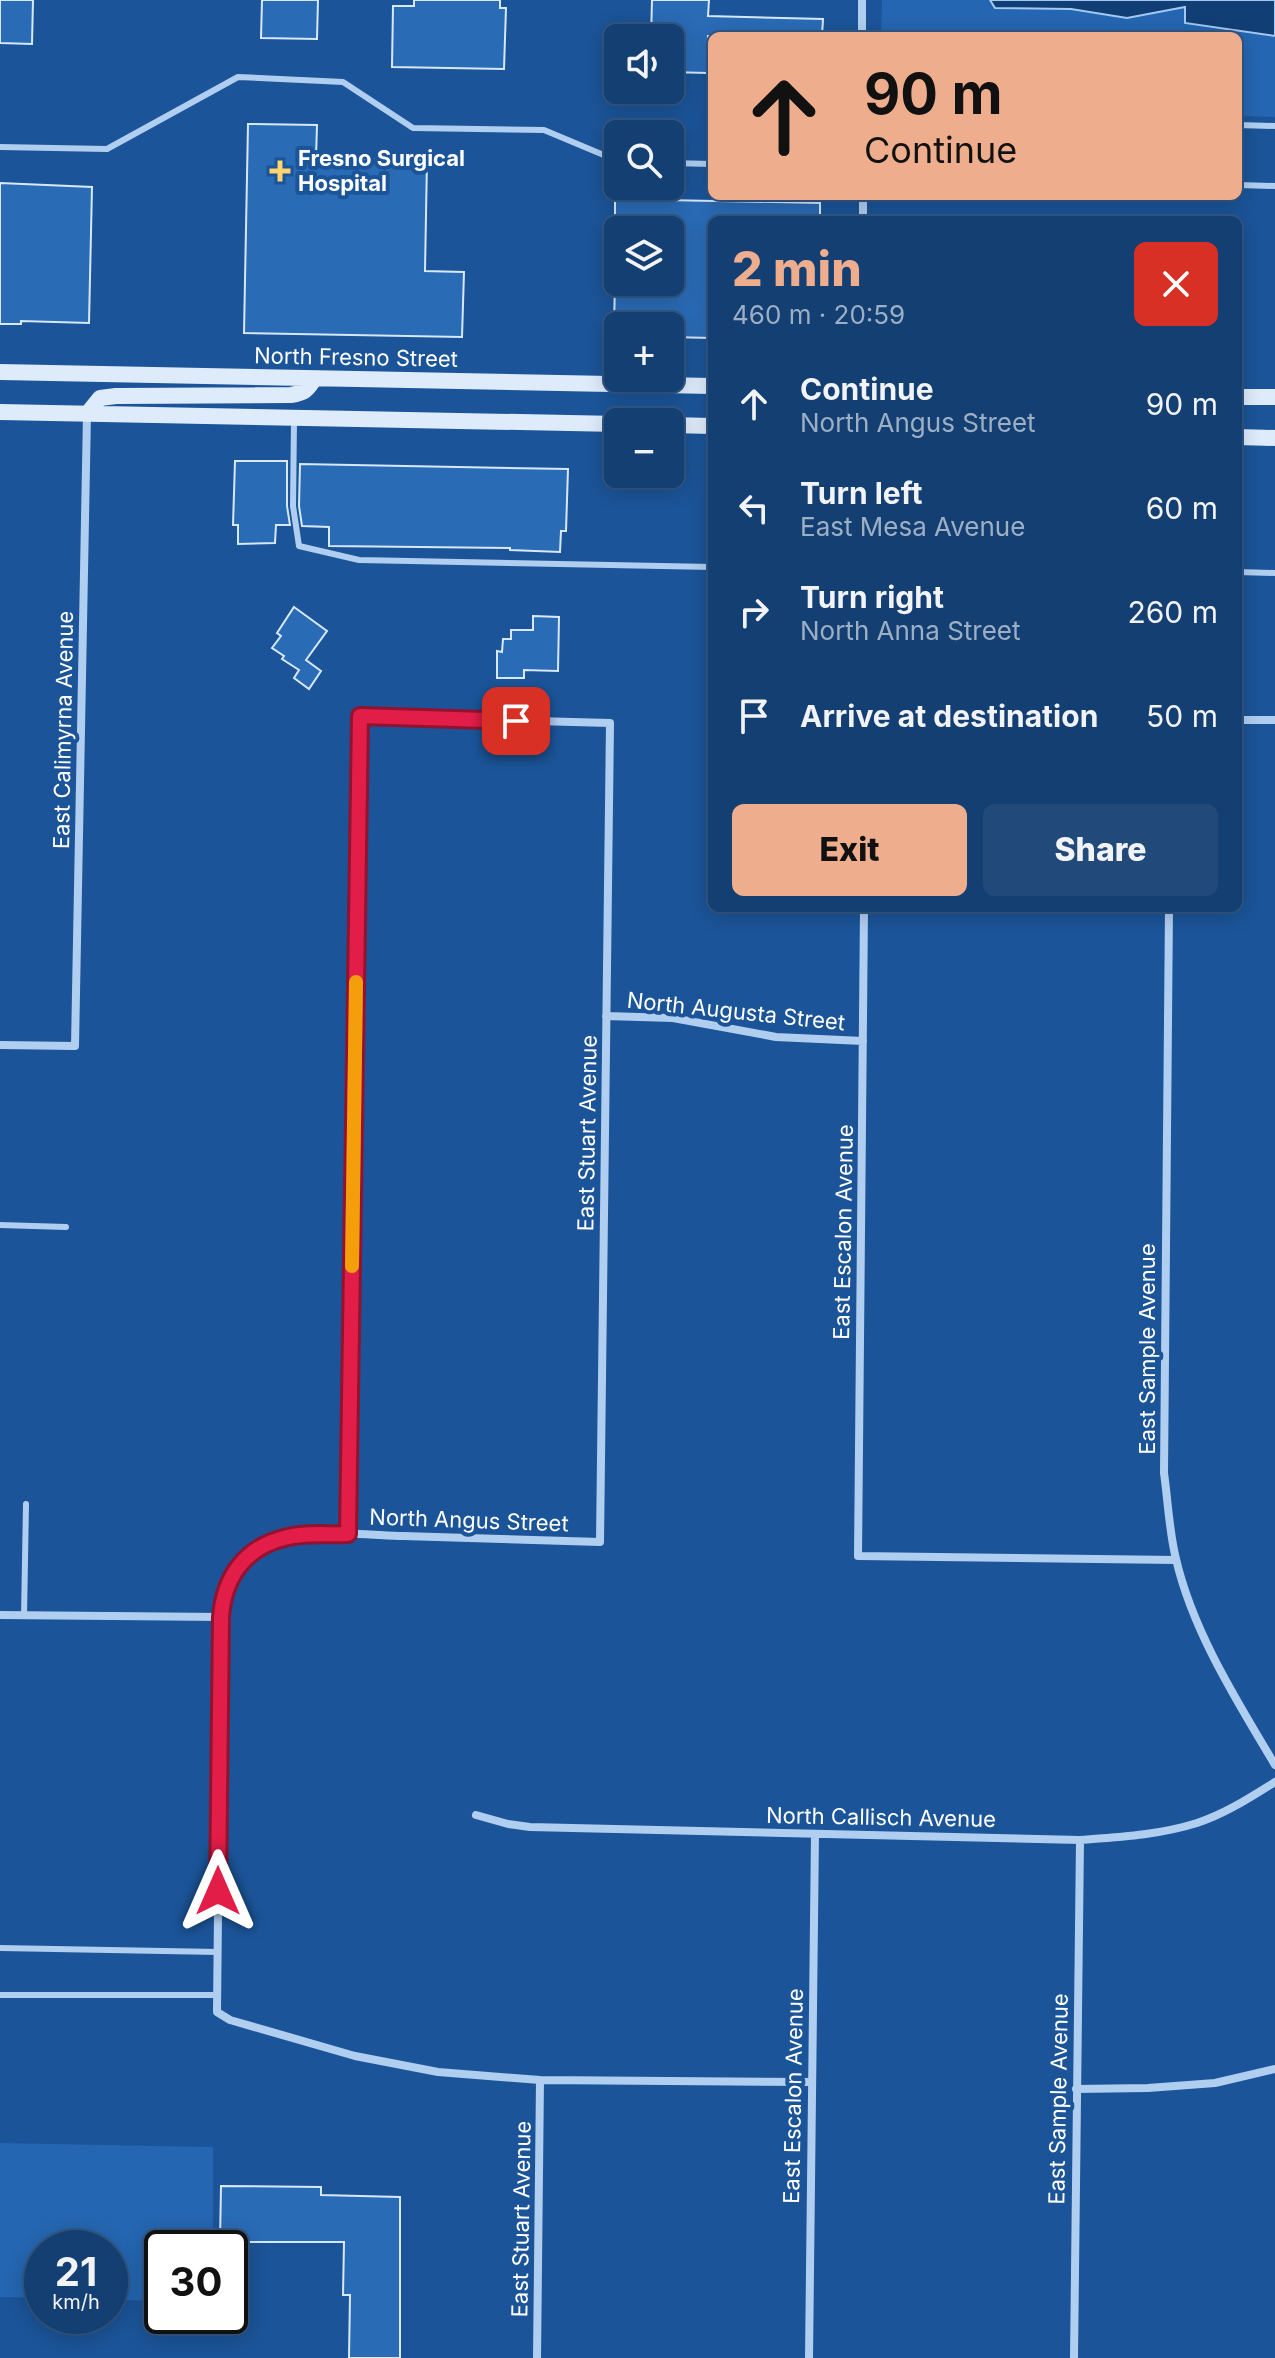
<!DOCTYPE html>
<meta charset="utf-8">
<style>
:root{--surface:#143f72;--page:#214a7a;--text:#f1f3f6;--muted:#9dafc4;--line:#335884;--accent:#eead8d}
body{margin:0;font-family:Inter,sans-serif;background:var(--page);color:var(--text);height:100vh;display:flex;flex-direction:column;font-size:30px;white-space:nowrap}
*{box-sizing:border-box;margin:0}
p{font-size:26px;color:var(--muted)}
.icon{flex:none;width:44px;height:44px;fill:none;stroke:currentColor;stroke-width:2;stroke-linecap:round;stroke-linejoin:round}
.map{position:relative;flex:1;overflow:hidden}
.details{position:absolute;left:708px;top:216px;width:534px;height:696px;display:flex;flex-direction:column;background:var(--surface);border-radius:12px;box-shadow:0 4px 20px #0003,0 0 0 2px var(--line)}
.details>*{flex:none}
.hud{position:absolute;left:708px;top:32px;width:534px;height:168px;border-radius:12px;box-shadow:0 4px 20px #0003,0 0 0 2px var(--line);background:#eead8d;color:#111;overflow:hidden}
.tools{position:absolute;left:604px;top:24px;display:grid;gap:16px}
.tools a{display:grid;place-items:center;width:80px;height:80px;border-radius:12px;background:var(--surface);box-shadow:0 4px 20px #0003,0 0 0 2px var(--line);font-size:40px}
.speed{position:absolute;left:24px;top:2230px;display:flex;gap:16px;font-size:40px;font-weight:700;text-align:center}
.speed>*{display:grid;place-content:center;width:104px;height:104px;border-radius:50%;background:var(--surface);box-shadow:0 4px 20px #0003,0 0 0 2px var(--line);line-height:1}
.speed small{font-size:20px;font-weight:400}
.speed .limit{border:4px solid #111;border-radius:12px;background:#fff;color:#111}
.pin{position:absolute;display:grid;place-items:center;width:68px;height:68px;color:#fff;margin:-34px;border-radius:16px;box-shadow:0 4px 12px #0006}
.me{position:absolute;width:88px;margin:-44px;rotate:0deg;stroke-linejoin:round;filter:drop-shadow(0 0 6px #0008)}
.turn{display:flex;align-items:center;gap:28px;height:168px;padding:0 24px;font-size:36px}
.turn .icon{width:104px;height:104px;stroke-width:2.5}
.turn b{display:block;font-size:56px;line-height:68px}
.round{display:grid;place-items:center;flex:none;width:84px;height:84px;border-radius:12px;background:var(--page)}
.summary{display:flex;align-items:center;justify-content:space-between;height:136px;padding:0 24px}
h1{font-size:48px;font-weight:800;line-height:60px;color:var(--accent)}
.primary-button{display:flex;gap:16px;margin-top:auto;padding:16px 24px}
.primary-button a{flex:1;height:92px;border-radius:12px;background:var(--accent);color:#111;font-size:32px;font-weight:800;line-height:92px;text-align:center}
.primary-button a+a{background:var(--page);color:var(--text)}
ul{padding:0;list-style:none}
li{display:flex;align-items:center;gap:24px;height:104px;padding:0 24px}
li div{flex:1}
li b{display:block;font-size:30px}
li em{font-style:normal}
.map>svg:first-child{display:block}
.green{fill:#2466b1}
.water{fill:#123e76;stroke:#a3c9f2;stroke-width:2}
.building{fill:#2a6bb6;stroke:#d7e8fb;stroke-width:2}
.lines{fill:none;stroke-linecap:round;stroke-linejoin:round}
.lane{stroke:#b0cef0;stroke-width:6}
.street{stroke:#b0cef0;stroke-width:8}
.secondary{stroke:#deebfb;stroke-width:16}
.route-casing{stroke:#92132f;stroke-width:20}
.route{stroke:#e11d48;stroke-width:14}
.slow{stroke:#f59e0b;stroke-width:14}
.poi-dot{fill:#ffd36f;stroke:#1b5498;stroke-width:3}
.labels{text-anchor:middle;stroke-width:8;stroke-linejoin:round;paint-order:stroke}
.poi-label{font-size:22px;font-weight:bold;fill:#fff;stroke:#1b5498;text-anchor:start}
.street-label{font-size:22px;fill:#fff;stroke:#1b5498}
</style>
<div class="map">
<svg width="1275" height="2358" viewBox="0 0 1275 2358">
<rect width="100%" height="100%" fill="#1b5498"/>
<path class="green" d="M882,0h393v117l-37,-1v-80h-357z
M0,2143l213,4v101h-51v53l-52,-1v-52h-68v50l-42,-1z"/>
<path class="water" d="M990,0h285v36l-90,-13v-16l-58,11 -56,-9 -76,-1z"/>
<path class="building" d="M0,0h33l-1,44 -32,-1z
M262,0h56l-1,39 -56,-1z
M414,0h86v8h6l-2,61 -112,-2 1,-61h21z
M652,0h57l-1,16 115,3 -1,17h-114l-1,37 -37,-1v-34h-19z
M248,124l69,1 -1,33 111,2 -2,111 39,1 -2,65 -218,-4z
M0,183l92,4 -3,136 -68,-2v3h-21z
M615,199l205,4v17h-108v118l-42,-1v-11h-56l1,-44h55v-52h-55z
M235,461h52v45l3,19h-14l-1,18 -37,1v-19h-5z
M300,464l268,5 -2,62h-5l-1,21 -50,-2v-2l-181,-2v-19l-27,-1 -3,-20z
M294,607l33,24 -21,29 15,11 -12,18 -15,-11 5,-8 -17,-11 2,-3 -12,-8 9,-12 -4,-3z
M533,616l26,1 -1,54 -34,-1v8h-27v-27l5,1 1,-13h8v-9h22z
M221,2186l100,1v8l79,2v161h-51l1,-63h-7l1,-53h-124z"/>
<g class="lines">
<path class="lane" d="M1238,125l37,1
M0,147l107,2 131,-72 105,5 70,46 131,2 74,31
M670,163l42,1
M1238,185l37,1
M294,421l-1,85 6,40 60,14 353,7
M1238,572l37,1
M0,1225l66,2
M24,1616l2,-112
M0,1948l218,4
M0,1995h216"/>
<path class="street" d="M862,36v-36
M863,220v-24
M1238,720h37
M864,908l-6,648 318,4
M1169,908l-5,565c4,28 5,58 12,86 17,73 61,142 99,206
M606,1016l67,2 103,19 87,4
M0,1045l75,1 12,-632
M0,1615l221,2c2,-32 17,-58 47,-73 32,-17 98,-9 135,-8 65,2 131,4 197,6l10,-819 -250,-7 -12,818
M221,1617l-4,395 13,8 125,36 83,16 102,8 271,2
M476,1815l32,9 22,3 550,13c40,-3 79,-5 117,-17 28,-9 54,-26 78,-41
M1076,2089l72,-1 67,-5 60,-14
M537,2358l3,-278
M809,2358l6,-524
M1074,2358l6,-518"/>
<path class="secondary" d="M0,372l712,14
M1238,397h37
M0,412l618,12
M87,414l13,-16 16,-2 175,-1c13,-2 17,-5 23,-16
M670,425l42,1
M1238,437l37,1"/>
</g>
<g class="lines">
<defs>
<path id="route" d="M218,1891l3,-274c3,-39 23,-69 63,-79 20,-6 43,-3 64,-4l12,-818 156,5"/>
</defs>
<use href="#route" class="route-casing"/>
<use href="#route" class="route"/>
<path class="slow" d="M352,1266l4,-284"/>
</g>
<path class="poi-dot" d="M276 159h8v8h8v8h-8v8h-8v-8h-8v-8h8z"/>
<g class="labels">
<g class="poi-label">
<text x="298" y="166">Fresno Surgical<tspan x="298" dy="25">Hospital</tspan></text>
</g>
<g class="street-label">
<text transform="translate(356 357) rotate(1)" y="8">North Fresno Street</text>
<text transform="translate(63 730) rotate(-89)" y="8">East Calimyrna Avenue</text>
<text transform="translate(736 1011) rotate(6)" y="8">North Augusta Street</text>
<text transform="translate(587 1133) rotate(-89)" y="8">East Stuart Avenue</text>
<text transform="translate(843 1232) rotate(-89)" y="8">East Escalon Avenue</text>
<text transform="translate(1147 1349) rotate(-90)" y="8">East Sample Avenue</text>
<text transform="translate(469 1520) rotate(2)" y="8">North Angus Street</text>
<text transform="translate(881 1817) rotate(1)" y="8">North Callisch Avenue</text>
<text transform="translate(793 2096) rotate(-89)" y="8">East Escalon Avenue</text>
<text transform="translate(1058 2099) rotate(-89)" y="8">East Sample Avenue</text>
<text transform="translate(521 2219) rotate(-89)" y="8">East Stuart Avenue</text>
</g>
</g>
</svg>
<div class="tools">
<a><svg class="icon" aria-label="sound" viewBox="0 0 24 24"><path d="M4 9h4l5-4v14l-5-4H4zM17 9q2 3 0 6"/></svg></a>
<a><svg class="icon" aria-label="search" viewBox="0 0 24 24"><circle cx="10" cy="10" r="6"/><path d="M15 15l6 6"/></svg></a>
<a><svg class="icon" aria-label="layers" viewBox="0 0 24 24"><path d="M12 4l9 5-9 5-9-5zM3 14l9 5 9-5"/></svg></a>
<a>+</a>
<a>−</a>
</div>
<div class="speed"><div>21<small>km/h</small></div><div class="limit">30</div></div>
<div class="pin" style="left:516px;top:721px;background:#d93025"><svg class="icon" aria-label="arrive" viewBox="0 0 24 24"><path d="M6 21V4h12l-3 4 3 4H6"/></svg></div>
<svg class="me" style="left:218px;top:1891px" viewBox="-20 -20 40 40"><path d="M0-17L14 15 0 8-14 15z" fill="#e11d48" stroke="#fff" stroke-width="4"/></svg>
<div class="hud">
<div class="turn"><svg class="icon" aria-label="ahead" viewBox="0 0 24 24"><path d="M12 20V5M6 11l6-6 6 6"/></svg><div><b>90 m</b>Continue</div></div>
</div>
<section class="details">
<div class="summary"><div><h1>2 min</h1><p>460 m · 20:59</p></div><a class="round" style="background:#d93025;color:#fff"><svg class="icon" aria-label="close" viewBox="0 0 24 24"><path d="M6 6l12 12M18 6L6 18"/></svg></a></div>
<ul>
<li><svg class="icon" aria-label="ahead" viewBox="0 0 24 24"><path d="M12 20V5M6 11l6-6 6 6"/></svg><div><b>Continue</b><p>North Angus Street</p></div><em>90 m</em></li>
<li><svg class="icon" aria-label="left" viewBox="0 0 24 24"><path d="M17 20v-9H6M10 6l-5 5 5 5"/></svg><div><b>Turn left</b><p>East Mesa Avenue</p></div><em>60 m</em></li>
<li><svg class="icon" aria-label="right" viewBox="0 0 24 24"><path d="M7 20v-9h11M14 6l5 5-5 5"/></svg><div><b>Turn right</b><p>North Anna Street</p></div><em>260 m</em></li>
<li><svg class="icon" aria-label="arrive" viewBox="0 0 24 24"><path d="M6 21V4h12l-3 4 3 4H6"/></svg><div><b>Arrive at destination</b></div><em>50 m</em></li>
</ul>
<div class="primary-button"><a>Exit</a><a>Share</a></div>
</section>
</div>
